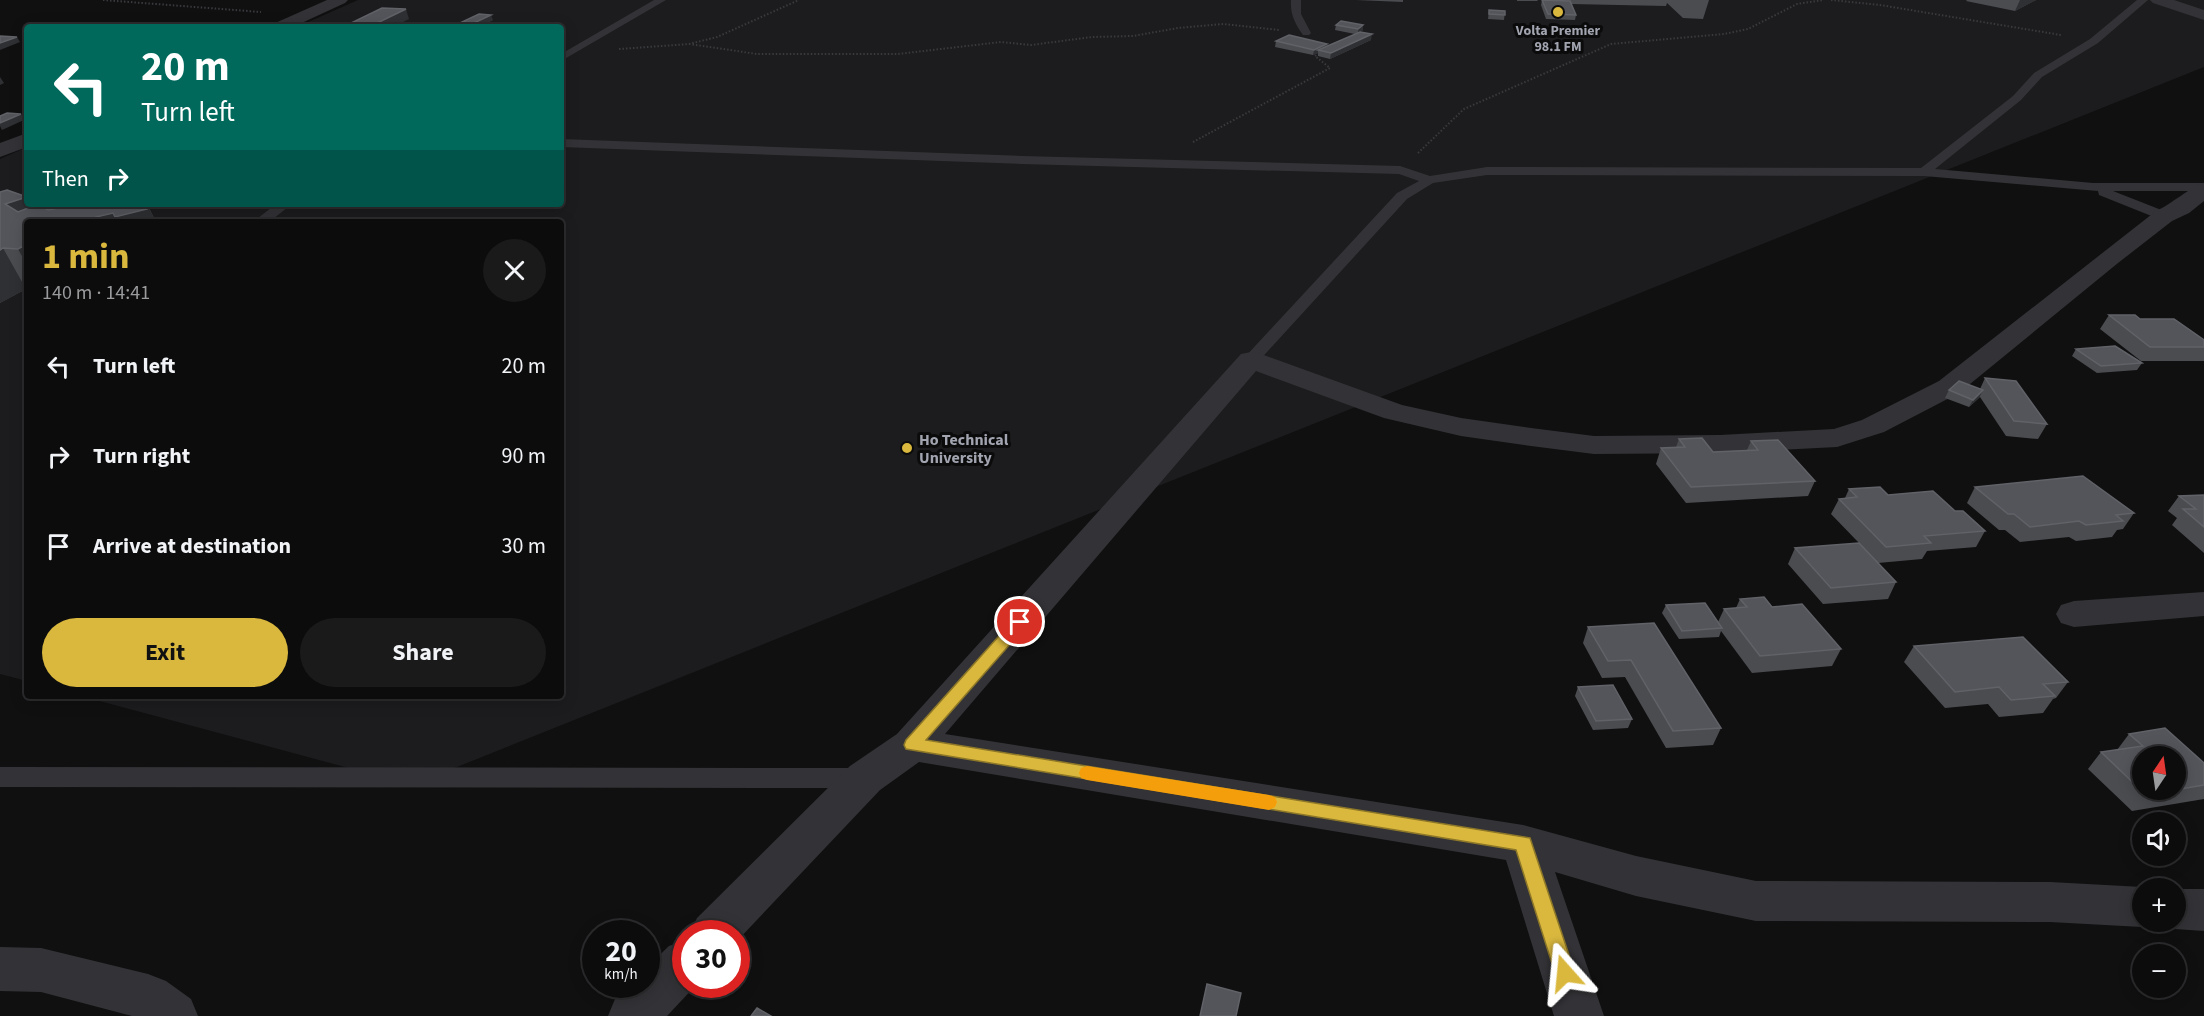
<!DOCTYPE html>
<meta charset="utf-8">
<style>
:root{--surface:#0c0c0d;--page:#1a1a1b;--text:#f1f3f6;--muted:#9a9b9d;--line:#2c2c2e;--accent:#dab83e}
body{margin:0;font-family:"Source Sans 3",sans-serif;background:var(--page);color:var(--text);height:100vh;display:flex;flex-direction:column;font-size:22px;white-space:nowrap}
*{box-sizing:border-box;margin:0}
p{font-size:20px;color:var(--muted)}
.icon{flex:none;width:33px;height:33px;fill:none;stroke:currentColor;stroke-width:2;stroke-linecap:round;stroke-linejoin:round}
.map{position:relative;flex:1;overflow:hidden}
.sheet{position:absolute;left:24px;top:219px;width:540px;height:480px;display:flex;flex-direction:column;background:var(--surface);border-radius:6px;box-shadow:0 3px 15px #0003,0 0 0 2px var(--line)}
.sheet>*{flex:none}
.guide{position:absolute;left:24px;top:24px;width:540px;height:183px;border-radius:6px;box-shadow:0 3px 15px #0003,0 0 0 2px var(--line);background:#00695c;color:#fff;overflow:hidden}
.needle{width:39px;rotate:13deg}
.fabs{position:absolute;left:2132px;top:746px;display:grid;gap:12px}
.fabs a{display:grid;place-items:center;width:54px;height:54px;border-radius:50%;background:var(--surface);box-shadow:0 3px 15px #0003,0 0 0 2px var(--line);font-size:30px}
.speed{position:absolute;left:582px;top:920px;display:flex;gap:12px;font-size:30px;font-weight:700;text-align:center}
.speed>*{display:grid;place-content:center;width:78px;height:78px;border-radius:50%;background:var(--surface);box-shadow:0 3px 15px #0003,0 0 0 2px var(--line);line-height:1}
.speed small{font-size:15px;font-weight:400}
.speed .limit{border:9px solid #d22;background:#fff;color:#111}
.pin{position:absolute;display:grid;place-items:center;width:51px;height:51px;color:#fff;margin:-26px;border:3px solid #fff;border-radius:50%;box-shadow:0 2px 6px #0007}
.me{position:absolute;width:66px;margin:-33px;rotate:342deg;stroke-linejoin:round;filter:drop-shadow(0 0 4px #0008)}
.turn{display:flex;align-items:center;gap:21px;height:126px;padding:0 18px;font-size:27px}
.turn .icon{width:78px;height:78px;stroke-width:2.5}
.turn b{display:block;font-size:42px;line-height:51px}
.then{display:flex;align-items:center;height:57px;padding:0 18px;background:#0003;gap:12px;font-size:22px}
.round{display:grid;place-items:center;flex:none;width:63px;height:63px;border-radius:32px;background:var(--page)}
.headline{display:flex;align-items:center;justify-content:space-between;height:102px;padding:0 18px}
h1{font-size:36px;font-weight:700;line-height:45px;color:var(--accent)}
.cta{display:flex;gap:12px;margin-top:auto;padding:12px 18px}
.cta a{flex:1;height:69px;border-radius:36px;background:var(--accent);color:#111;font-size:24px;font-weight:700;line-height:69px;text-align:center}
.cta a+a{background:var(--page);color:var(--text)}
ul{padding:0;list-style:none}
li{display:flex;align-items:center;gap:18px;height:90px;padding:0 18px}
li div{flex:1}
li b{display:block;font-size:22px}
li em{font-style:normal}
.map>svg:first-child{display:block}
.built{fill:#1c1c1e}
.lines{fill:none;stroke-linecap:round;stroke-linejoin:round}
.path{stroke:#393a3e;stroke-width:2;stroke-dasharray:1.5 2;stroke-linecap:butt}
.lane{fill:#333337;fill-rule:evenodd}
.street{fill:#333337;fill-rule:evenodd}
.wall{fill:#4b4c50}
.shaded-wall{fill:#2f3033}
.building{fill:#54555b;stroke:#606268;stroke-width:1.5;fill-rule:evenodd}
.route{fill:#dab83e;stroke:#8e7828;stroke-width:1.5}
.slow{fill:#f59e0b}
.poi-dot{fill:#dab83e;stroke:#0b0b0c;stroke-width:2}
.labels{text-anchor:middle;stroke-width:6;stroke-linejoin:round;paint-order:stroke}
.far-poi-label{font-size:14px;font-weight:bold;fill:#a2a5b0;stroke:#0b0b0c}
.poi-label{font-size:16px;font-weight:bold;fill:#a2a5b0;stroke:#0b0b0c;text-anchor:start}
</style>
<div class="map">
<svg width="2204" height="1016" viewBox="0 0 2204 1016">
<rect width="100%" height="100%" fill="#101011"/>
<path class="built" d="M358,0h1846v67l-1792,718 -331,-89h480v-474h-534v459l-27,-7v-515l27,-12v57h534v-177h-264z"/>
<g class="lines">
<path class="path" d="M103,0l158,12
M1831,0l49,5 181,30
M689,44l68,10h141l103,-12 30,3 61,-8 41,-1 45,-8 45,-4 56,6
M619,49l70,-5 28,-7 82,-37
M1193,142l137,-74 -15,-12 6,-3
M1418,153l46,-44 147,-65 113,-10 24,-5 49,-25 26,-4"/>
<path class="lane" d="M654,0h12l-105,61v-7z
M1291,0h10v14l10,19 -2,2h-6c-8,-11 -13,-21 -12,-35z
M2137,0h11l-50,43 -56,34 -21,23 -86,69 158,14h111v8h-91l56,22 2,3 -2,3h-10l-60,-24 -1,-4 -174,-15 -437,-1 -54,8 -26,16 -150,164h-12l-2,-3 2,-3 152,-164 22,-12 -20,-7 -377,-10 -461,-17v-8l461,17 378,10 30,10 57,-9 434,1 92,-72 21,-23 56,-34z
M27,203l28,1 -7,4 -48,8v-8z
M276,204h16l-23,18h-16z
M0,767l863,1 9,3 4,7 -4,7 -9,3 -863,-1z"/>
<path class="street" d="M327,0h21l-3,3 -52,24h-22l2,-3z
M2150,0h24l30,10v10l-51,-17z
M27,133v14l-27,10v-14z
M2204,183v18l-15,12 -17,8 -54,42 -159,130 -75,39 -47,15 -117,6 -126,1 -63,-8 -70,-10 -77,-18 -128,-47 -311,363 578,91 113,31 120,25 294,1 92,5 4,1h-4v33h33v-32h29v42l-29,-2 -17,-7 -16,5 -92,-5 -294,-1 -120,-25 -81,-24 49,144h-50l-48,-156 -587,-98 -39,28 -144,152v-9h-46l7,-15 153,-152 47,-32 344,-380 10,-2 10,2 141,51 59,13 70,10 63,8 126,-1 114,-6 28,-9 77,-39 217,-170c16,-7 34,-24 48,-28z
M2204,592v24l-130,11 -13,-4 -5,-9 5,-9 13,-4z
M686,940v44h11l-30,32h-59l7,-17 16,-15h15v-16l23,-22z
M0,947l41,1 107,26 18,7 25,18 7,17h-66l-91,-24 -41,-1z"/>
</g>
<path class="wall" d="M1356,0h47v2z
M1517,0h21l-1,1h-20z
M1542,0l21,1 -1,-1h147l-6,19 -20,-1 -16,-15 -1,3 -95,-2 5,11 -1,5 -29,-1 -5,-14z
M1967,0h69l-21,11 -49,-10z
M1489,10l16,1 -1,9 -16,-1z
M493,20l-15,7h-15l-1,-5z
M1336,25h27v5l-3,2 11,8 -41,19 -12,-3v-3l-5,2 -38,-8 1,-6 51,3v2l28,-12 -20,-4z
M0,192l32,14 17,4 29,-6h69l9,18h-38l-5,-9 -86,9v60h-5l4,7 -26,14z
M2109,315l31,4 64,21v21h-63l-41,-32z
M2076,349l66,14 -5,7 -40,3 -25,-17z
M1985,378l62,46 -9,15 -32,-3 -26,-39 -11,10 -24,-9 4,-8 31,-1z
M1679,439l34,13 34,-2 4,-9 64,40 -7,15 -122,7 -30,-39 5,-16 15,-1z
M1975,487l159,26 -11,16 -6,1 -5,7 -36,4 -7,-4 -49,5 -15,-12h-6l-32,-27z
M1849,489l39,6 67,16 30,20 -9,16 -49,4 -5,8 -44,4 18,19 -8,17 -65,5 -35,-40 7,-16 64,-5 -28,-29 8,-15 6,-1z
M2204,495v58l-32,-28 5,-7 -9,-7 11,-15z
M1740,599l32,8 69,42 -9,17 -80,7 -31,-42 -2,6 -40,2 -17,-26 4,-8 52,17 6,-13 12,-1z
M1588,627l133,101 -8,17 -47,3 -41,-71 -23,1 -19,-35z
M1914,646l154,36 -12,16 -3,1 -10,14 -44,4 -11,-13 -43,4 -41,-46z
M1578,687l54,32 -4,9 -35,2 -18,-34z
M2129,734l75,29v36l-72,12 -44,-42 13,-17 16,-2z"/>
<path class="shaded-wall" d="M2020,0h16l-21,11z
M406,9l3,10 -16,8h-24z
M491,15l2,5 -15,7h-3l-1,-4z
M1363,25v5l-5,4v-5z
M1372,34l-1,6 -41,19 1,-6z
M17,37l3,5 -20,8v-7z
M1327,44l-1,5 -8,1v3l-5,2 1,-5z
M0,77l4,6 -4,2z
M21,114l3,6 -22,10 -2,-4v-3z
M27,197v7h4l10,18h-14l-22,-18z
M145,204h2l9,18h-38l-3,-5z
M113,213l5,9h-25l3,-5z
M27,244v21l-9,-16z
M3,248l23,41 -26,14v-53z
M1983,390l-4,8 -10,9 4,-7z"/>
<path class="building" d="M1542,0l28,1 6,14 -28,-1z
M382,8l24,1 -37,18h-26z
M1489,10l16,1v4l-16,-1z
M479,14l12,1 -17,8 -12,-1z
M1341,21l22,4 -5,4 -22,-4z
M1360,32l12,2 -41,19 -13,-3z
M1289,35l38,9 -13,6 -38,-9z
M0,36l17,1 -17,6z
M7,113l14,1 -21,9v-7z
M7,190l20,7 -22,7 13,8 18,-7 13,5 29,-6h67l2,5 -32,8 -2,-4 -17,4 2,4 -5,1h-66v22l-9,5 -15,-1 -3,2v-58z
M2109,315h26l5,4h34l30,21v7h-54z
M2115,346l27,17 -41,3 -25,-17z
M1985,378l31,3 31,43 -33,-3z
M1959,381l24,9 -10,10 -24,-10z
M1702,438l11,14 45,-2 -7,-9 27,-1 37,41 -124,6 -30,-39 24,-1 -6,-8z
M2083,476l51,37 -18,2 7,6 -37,4 -7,-4 -49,6 -16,-13h-6l-33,-27z
M1880,487l8,8 45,-4 22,20h8l22,20 -61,5 7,7 -45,4 -47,-48 18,-2 -8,-8z
M2204,495v32l-21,-18h13l-17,-13z
M1859,543l37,39 -65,6 -36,-40z
M1764,597l8,10 30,-3 39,45 -81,7 -36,-47 23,-2 -7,-8z
M1705,603l17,25 -40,3 -16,-26z
M1654,623l67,105 -48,3 -42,-71 -23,1 -20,-34z
M2023,637l45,45 -25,2 12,12 -44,4 -12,-13 -44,5 -41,-46z
M1613,685l19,34 -36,2 -18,-34z
M2165,728l39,35v22l-58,10 -45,-43 42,-6 -14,-12zM2142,756h33v33h-33z
M1207,984l34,9 -5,23h-36z
M757,1008l14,8h-20z"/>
<path class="route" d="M1020,617l6,1 2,4 -2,4 -100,114 604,98 45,135 -3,6 -7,3 -7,-3 -3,-6 -39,-123 -610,-101 -2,-4 2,-5 109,-122z"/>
<path class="slow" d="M1087,766l182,29 6,2 2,5 -2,5 -6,3 -182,-30 -6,-2 -2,-5 2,-5z"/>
<g class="poi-dot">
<circle cx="1558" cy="12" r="6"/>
<circle cx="907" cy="448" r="6"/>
</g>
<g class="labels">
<g class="far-poi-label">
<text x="1558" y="35">Volta Premier<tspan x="1558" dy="16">98.1 FM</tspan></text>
</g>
<g class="poi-label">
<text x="919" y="445">Ho Technical<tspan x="919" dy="18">University</tspan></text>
</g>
</g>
</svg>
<div class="fabs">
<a><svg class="needle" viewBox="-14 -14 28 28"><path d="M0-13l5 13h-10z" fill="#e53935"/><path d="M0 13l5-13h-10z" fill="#9a9b9d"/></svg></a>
<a><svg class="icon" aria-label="sound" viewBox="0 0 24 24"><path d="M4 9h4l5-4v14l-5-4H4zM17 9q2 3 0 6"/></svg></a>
<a>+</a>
<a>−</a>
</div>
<div class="speed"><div>20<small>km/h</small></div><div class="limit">30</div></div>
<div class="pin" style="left:1020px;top:622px;background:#d93025"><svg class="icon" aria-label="arrive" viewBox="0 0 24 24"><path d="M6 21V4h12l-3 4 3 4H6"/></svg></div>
<svg class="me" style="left:1565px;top:973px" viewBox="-20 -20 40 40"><path d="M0-17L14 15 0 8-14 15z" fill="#dab83e" stroke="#fff" stroke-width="4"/></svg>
<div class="guide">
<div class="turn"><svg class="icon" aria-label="left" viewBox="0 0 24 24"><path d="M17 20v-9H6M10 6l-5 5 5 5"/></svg><div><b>20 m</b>Turn left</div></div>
<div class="then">Then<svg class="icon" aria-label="right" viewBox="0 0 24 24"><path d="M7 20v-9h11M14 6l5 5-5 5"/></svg></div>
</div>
<section class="sheet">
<div class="headline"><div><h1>1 min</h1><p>140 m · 14:41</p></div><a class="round"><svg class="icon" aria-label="close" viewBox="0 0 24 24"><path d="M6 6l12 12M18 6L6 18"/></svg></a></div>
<ul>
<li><svg class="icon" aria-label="left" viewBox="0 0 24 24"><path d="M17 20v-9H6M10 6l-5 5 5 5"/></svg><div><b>Turn left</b></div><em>20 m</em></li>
<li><svg class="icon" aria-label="right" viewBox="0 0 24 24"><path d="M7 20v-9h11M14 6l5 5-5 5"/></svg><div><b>Turn right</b></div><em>90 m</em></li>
<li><svg class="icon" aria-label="arrive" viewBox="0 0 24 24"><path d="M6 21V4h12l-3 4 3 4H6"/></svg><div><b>Arrive at destination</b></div><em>30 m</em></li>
</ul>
<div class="cta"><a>Exit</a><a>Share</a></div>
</section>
</div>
